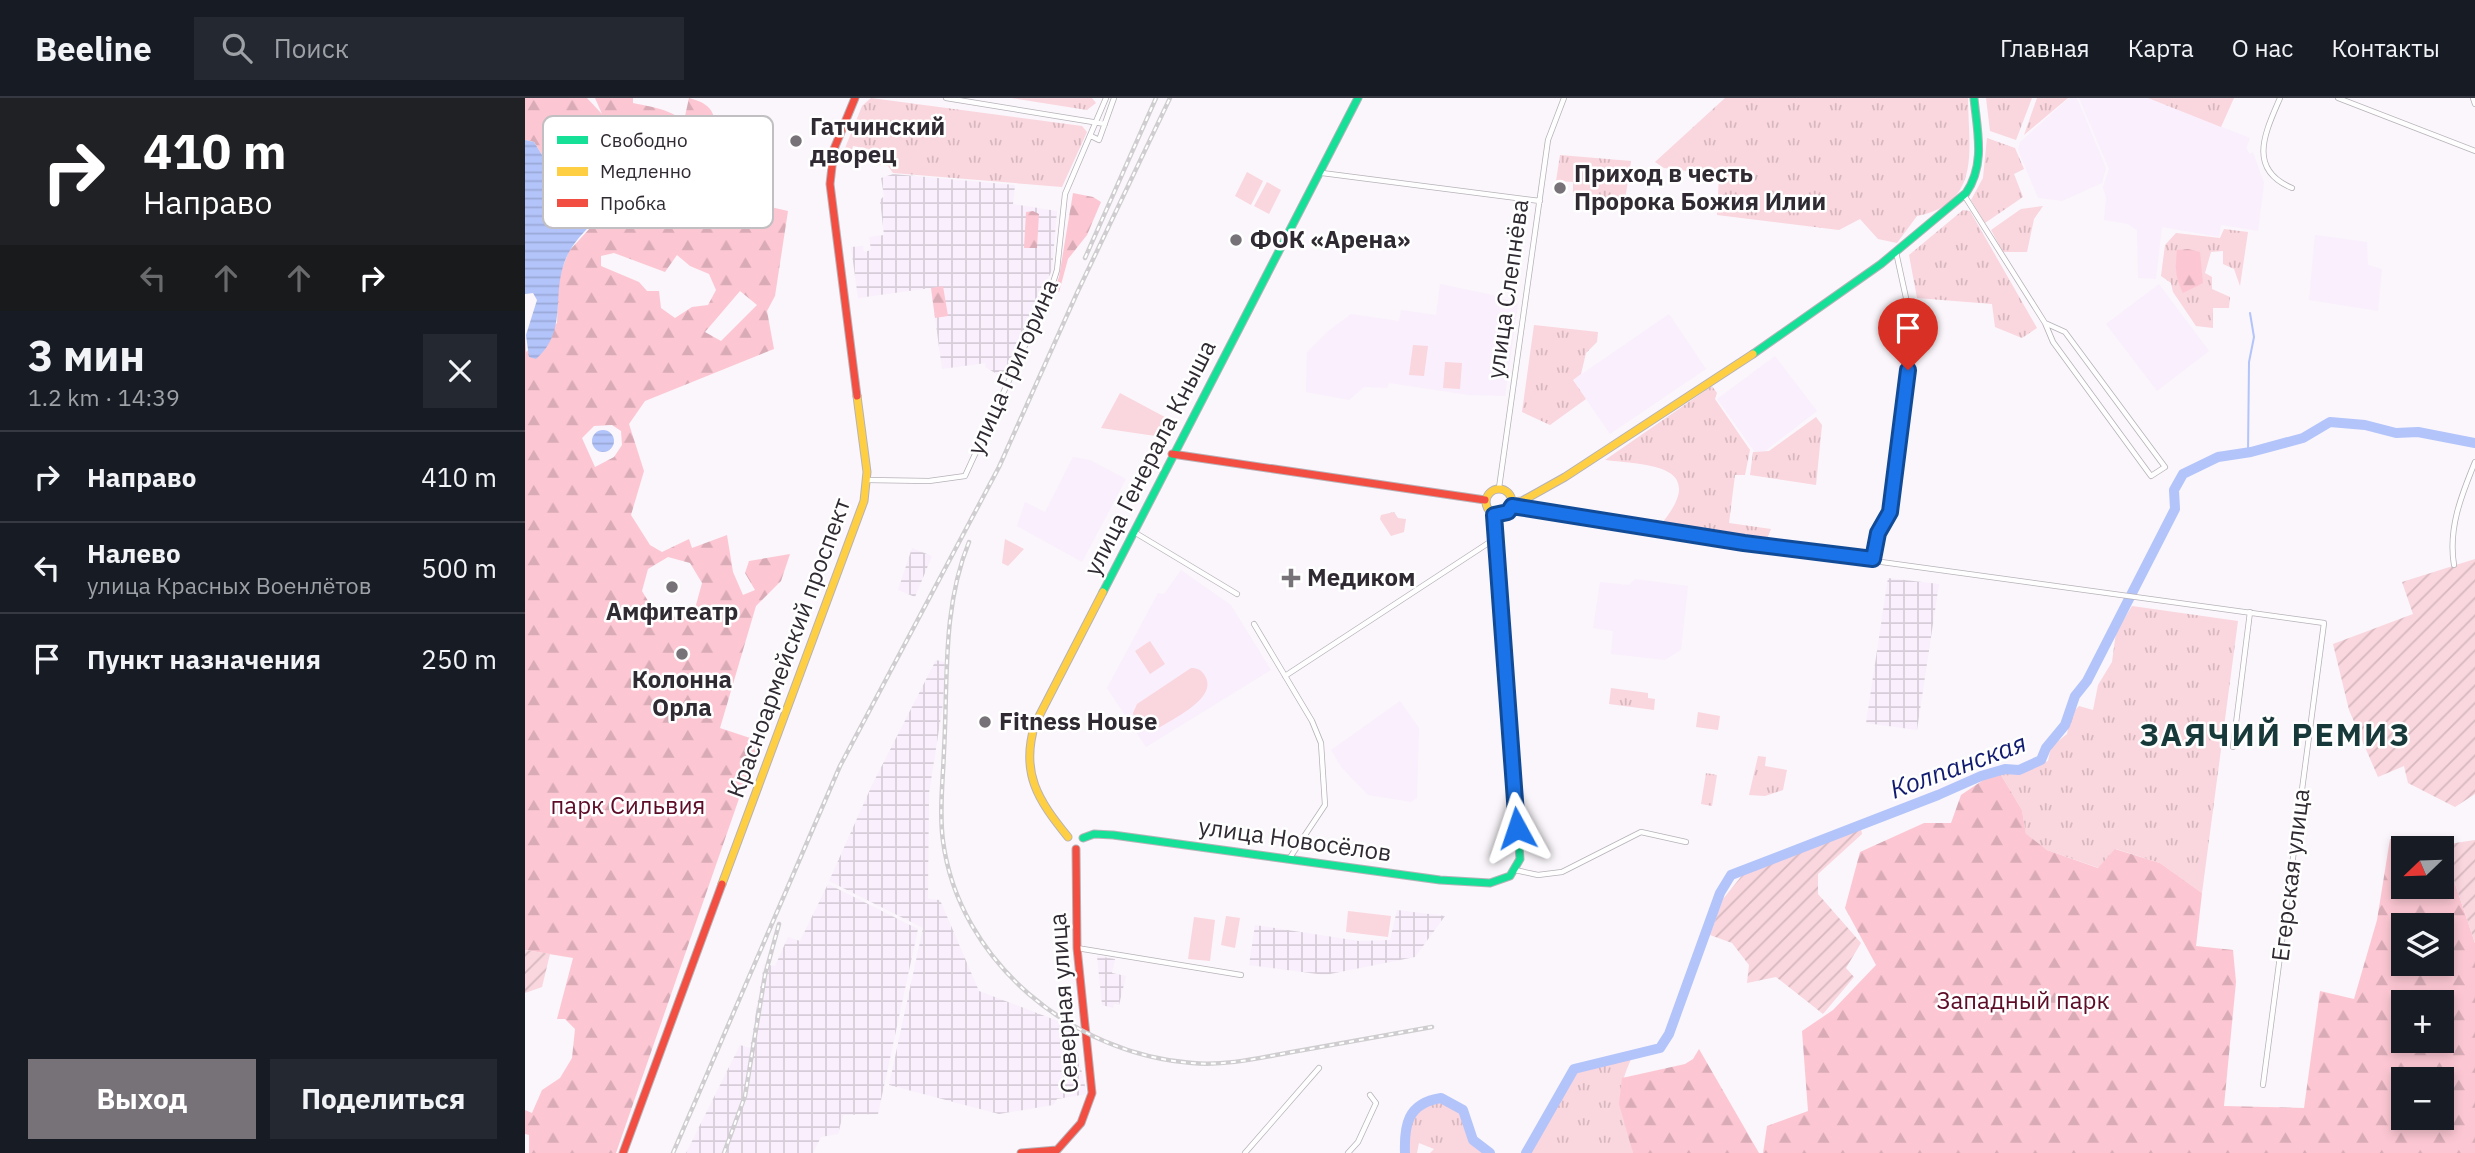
<!DOCTYPE html>
<html lang="ru">
<meta charset="utf-8">
<style>
:root{--surface:#171b24;--page:#242831;--text:#f1f3f6;--muted:#9ea1a6;--line:#363941;--accent:#777178}
body{margin:0;font-family:"IBM Plex Sans",sans-serif;background:var(--page);color:var(--text);height:100vh;display:flex;flex-direction:column;font-size:26px;white-space:nowrap}
*{box-sizing:border-box;margin:0}
p{font-size:23px;color:var(--muted)}
.icon{flex:none;width:38px;height:38px;fill:none;stroke:currentColor;stroke-width:2;stroke-linecap:round;stroke-linejoin:round}
.map{position:relative;flex:1;overflow:hidden}
.panel{display:flex;flex-direction:column;background:var(--surface);width:525px}
.panel>*{flex:none}
.top-card{background:#202124;color:#fff;overflow:hidden}
.needle{width:46px;rotate:247deg}
.tools{position:absolute;left:1866px;top:738px;display:grid;gap:14px}
.tools a{display:grid;place-items:center;width:63px;height:63px;border-radius:0px;background:var(--surface);box-shadow:0 4px 10px #0003;font-size:35px}
.pin{position:absolute;display:grid;place-items:center;width:60px;height:60px;color:#fff;margin:-72px -30px;border-radius:50% 50% 50% 0;rotate:-45deg;box-shadow:0 0 7px #0007}
.pin .icon{rotate:45deg}
.me{position:absolute;width:77px;margin:-38px;rotate:355deg;stroke-linejoin:round;filter:drop-shadow(0 0 5px #0008)}
.turn{display:flex;align-items:center;gap:24px;height:147px;padding:0 28px;font-size:32px}
.turn .icon{width:91px;height:91px;stroke-width:2.5}
.turn b{display:block;font-size:49px;line-height:60px}
.lanes{display:flex;align-items:center;height:66px;padding:0 28px;background:#0003;justify-content:center;gap:35px;direction:ltr}
.lanes .off{opacity:.35}
.round{display:grid;place-items:center;flex:none;width:74px;height:74px;border-radius:0px;background:var(--page)}
.head{display:flex;align-items:center;justify-content:space-between;height:119px;padding:0 28px}
h1{font-size:42px;font-weight:700;line-height:52px}
.button{display:flex;gap:14px;margin-top:auto;padding:14px 28px}
.button a{flex:1;height:80px;border-radius:0px;background:var(--accent);color:#fff;font-size:28px;font-weight:700;line-height:80px;text-align:center}
.button a+a{background:var(--page);color:var(--text)}
ul{padding:0;list-style:none}
li{display:flex;align-items:center;gap:21px;height:91px;padding:0 28px;border-top:2px solid var(--line)}
li div{flex:1}
li b{display:block;font-size:26px}
li em{font-style:normal}
header{display:flex;align-items:center;gap:42px;box-sizing:border-box;height:98px;padding:0 35px;background:var(--surface);border-bottom:2px solid var(--line)}
header strong{font-size:33px}
nav{display:flex;gap:38px;margin-inline-start:auto;font-size:24px}
.search{width:490px;height:63px;background:var(--page);display:flex;align-items:center;gap:18px;box-sizing:border-box;padding:0 24px;border-radius:0px;color:var(--muted);font-size:26px}
main{display:flex;flex:1;min-height:0}
.map>svg:first-child{display:block}
.built{fill:#faeffd}
.industrial{fill:url(#industrial-grid)}
.grass{fill:url(#grass-tufts)}
.forest{fill:url(#forest-firs);fill-rule:evenodd}
.garden{fill:url(#garden-furrows)}
.pitch{fill:#fad6de}
.water{fill:url(#water-rules)}
.lines{fill:none;stroke-linecap:round;stroke-linejoin:round}
.stream{stroke:#b3c4fa;stroke-width:2}
.river{stroke:#b3c4fa;stroke-width:10}
.street-casing{stroke:#b6b2b8;stroke-width:6}
.fast-casing{stroke:#b6b2b8;stroke-width:9}
.slow-casing{stroke:#b6b2b8;stroke-width:9}
.jam-casing{stroke:#b6b2b8;stroke-width:9}
.street{stroke:#fefefe;stroke-width:4.5}
.fast{stroke:#16e098;stroke-width:7}
.slow{stroke:#ffcf43;stroke-width:7}
.jam{stroke:#f24e42;stroke-width:7}
.rail-casing{stroke:#cfcdcf;stroke-width:4.5}
.rail{stroke:#fff;stroke-width:2;stroke-dasharray:5;stroke-linecap:butt}
.route-casing{stroke:#114b97;stroke-width:18}
.route{stroke:#1a73e8;stroke-width:12}
.poi-dot{fill:#777178;stroke:#fff;stroke-width:2.5}
.labels{text-anchor:middle;stroke-width:5;stroke-linejoin:round;paint-order:stroke}
.poi-label{font-size:24px;font-weight:bold;fill:#302a32;stroke:#fff;text-anchor:start}
.street-label{font-size:24px;fill:#302a32;stroke:#fff}
.park-label{font-size:24px;fill:#5e0d28;stroke:#fff}
.water-label{font-size:26px;font-style:italic;fill:#111c70;stroke:#fff}
.district-label{font-size:32px;font-weight:bold;letter-spacing:2px;fill:#173939;stroke:#fff}
.key{fill:#fff;stroke:#c1bfc2;stroke-width:2}
.key-label{font-size:19px;fill:#302a32}
</style>
<header>
<strong>Beeline</strong>
<div class="search"><svg class="icon" aria-label="search" viewBox="0 0 24 24"><circle cx="10" cy="10" r="6"/><path d="M15 15l6 6"/></svg>Поиск</div>
<nav><a>Главная</a><a>Карта</a><a>О нас</a><a>Контакты</a></nav>
</header>
<main>
<section class="panel">
<div class="top-card">
<div class="turn"><svg class="icon" aria-label="right" viewBox="0 0 24 24"><path d="M7 20v-9h11M14 6l5 5-5 5"/></svg><div><b>410 m</b>Направо</div></div>
<div class="lanes"><svg class="icon off" aria-label="left" viewBox="0 0 24 24"><path d="M17 20v-9H6M10 6l-5 5 5 5"/></svg><svg class="icon off" aria-label="ahead" viewBox="0 0 24 24"><path d="M12 20V5M6 11l6-6 6 6"/></svg><svg class="icon off" aria-label="ahead" viewBox="0 0 24 24"><path d="M12 20V5M6 11l6-6 6 6"/></svg><svg class="icon" aria-label="right" viewBox="0 0 24 24"><path d="M7 20v-9h11M14 6l5 5-5 5"/></svg></div>
</div>
<div class="head"><div><h1>3 мин</h1><p>1.2 km · 14:39</p></div><a class="round"><svg class="icon" aria-label="close" viewBox="0 0 24 24"><path d="M6 6l12 12M18 6L6 18"/></svg></a></div>
<ul>
<li><svg class="icon" aria-label="right" viewBox="0 0 24 24"><path d="M7 20v-9h11M14 6l5 5-5 5"/></svg><div><b>Направо</b></div><em>410 m</em></li>
<li><svg class="icon" aria-label="left" viewBox="0 0 24 24"><path d="M17 20v-9H6M10 6l-5 5 5 5"/></svg><div><b>Налево</b><p>улица Красных Военлётов</p></div><em>500 m</em></li>
<li><svg class="icon" aria-label="arrive" viewBox="0 0 24 24"><path d="M6 21V4h12l-3 4 3 4H6"/></svg><div><b>Пункт назначения</b></div><em>250 m</em></li>
</ul>
<div class="button"><a>Выход</a><a>Поделиться</a></div>
</section>
<div class="map">
<svg width="1950" height="1055" viewBox="0 0 1950 1055">
<defs>
<pattern id="industrial-grid" width="8" height="8" patternUnits="userSpaceOnUse" patternTransform="scale(1.75)"><rect width="8" height="8" fill="#faeffd"/><path d="M0 4h8M4 0v8" fill="none" stroke="#d7cdd9"/></pattern>
<pattern id="grass-tufts" width="24" height="20" patternUnits="userSpaceOnUse" patternTransform="scale(1.75)"><rect width="24" height="20" fill="#fad6de"/><path d="M3 7l-1-3M5 7V3M7 7l1-3M15 17l-1-3M17 17v-4M19 17l1-3" fill="none" stroke="#d7b8bf"/></pattern>
<pattern id="forest-firs" width="22" height="20" patternUnits="userSpaceOnUse" patternTransform="scale(1.75)"><rect width="22" height="20" fill="#fcc7d3"/><path d="M5 1l3.5 6h-7zM16 11l3.5 6h-7z" fill="#d8abb6"/></pattern>
<pattern id="garden-furrows" width="10" height="10" patternUnits="userSpaceOnUse" patternTransform="scale(1.75)"><rect width="10" height="10" fill="#fad6de"/><path d="M-1 1l2-2M0 10L10 0M9 11l2-2" fill="none" stroke="#d7b8bf"/></pattern>
<pattern id="water-rules" width="6" height="5" patternUnits="userSpaceOnUse" patternTransform="scale(1.75)"><rect width="6" height="5" fill="#b3c4fa"/><path d="M0 2.5h6" fill="none" stroke="#9aa9d7"/></pattern>
</defs>
<rect width="100%" height="100%" fill="#faf6fb"/>
<path class="built" d="M1544,0h8l29,70 -4,15 -40,18 -24,-3 -20,-48 2,-8z
M1554,0h69l102,40 -4,10 4,6 3,-2 11,31 -6,48 -37,-6 -2,12 -57,-10 -6,52 -18,-1 -1,-48 -9,-6 -24,-4 2,-22 -3,-11 6,-18z
M1790,137l52,7 1,23 14,4 -4,42 -69,-11z
M915,186l53,11 25,9 -13,92 -37,-1 -79,-12 -2,5 -23,-1 -15,13 -43,-8 1,-40 20,-20 24,-18 48,7 2,-11 35,5z
M1634,186l50,67 -52,40 -51,-67z
M1144,216l37,55 -96,65 -37,-54z
M1250,258l42,55 -52,40h-11l-37,-52z
M548,359l17,3 36,19 -44,83 -65,-36 8,-24 20,10z
M656,472l50,35 40,65 -125,77 -39,-59 51,-95 6,1z
M1110,481l53,7 -7,64 -16,10 -54,-6 2,-23 -20,-3 7,-46 29,3z
M875,603l19,27 -2,70 -6,4 -43,-7 -26,-27 -11,-18z"/>
<path class="industrial" d="M368,76l122,11 -2,19 44,7 -5,59 -50,107 -17,-10 1,-4 -44,6 -11,-81 -73,10 -7,-51 12,-1 1,6 7,-2 -2,-13 15,-2 -4,-35 4,-4 -3,-18z
M387,450l20,8 -17,41 -17,-7z
M1363,480l51,6 -22,146 -51,-7z
M411,562l9,2 -2,42 -14,89 -1,106 12,1 39,91 92,35 16,68 -30,5 -4,6 -54,9 -110,-29 34,-157 -94,-47 43,-96z
M303,786l90,45 -40,185 -35,1 -5,19 -17,3 -8,16h-127l54,-108 10,3 14,-84 11,2 13,-29 12,4z
M872,812l48,6 -30,41 -90,18 -76,-10 6,-40 104,16 31,-1z
M572,858l18,3 -3,14 14,3 -7,29 -5,-1 -1,4 -11,-3z"/>
<path class="grass" d="M346,0l211,28 5,6 -25,55 -169,-14 -5,-7 -22,-4 3,-13 -16,-3 -4,14 -8,-2 21,-52z
M486,0h81l4,5 -9,7z
M1200,0h243c0,49 15,105 -51,118l-20,27 -19,-4 -18,-20 -21,11 -122,-15 2,-40 -55,-7 -9,-6z
M1461,0h46l-16,42 -26,-9z
M1512,0h31l-44,37z
M1623,0h86l-13,29z
M1462,40l28,10 9,21 -10,5 9,23 -38,26 -14,-23 12,-22z
M1035,57l71,6 -7,45 -51,-10v-14l-17,-1z
M1518,108l-9,13 -7,33h-24l-12,-22 30,-21z
M1438,112l7,1 67,117 -15,10 -27,-11 -3,-23 -75,-6 -8,-43z
M1699,131l24,3 -8,54 -6,-17 -11,-5v-13l-12,1 -6,21 7,4v12l18,8 -1,11h-16v20l-17,-2 -23,-34 -2,-9 -10,-7 4,-31 11,-12 44,5z
M1009,227l64,7 -1,10 -11,11 -5,21 -8,6 13,19 -36,26 -28,-13z
M1187,288l5,7 -2,6 35,51 -5,25h-10l-6,48 42,6 -4,10 -105,-16c48,-59 -16,-58 -57,-63z
M1291,319l6,8 -6,60 -66,-10 3,-23 16,-1z
M869,414l4,6 8,1 -2,13 -13,4 -11,-17 1,-4z
M1607,508l106,15 -36,272 -42,-30 -44,-14 -17,19 -52,-18 -21,-15 -4,-25 -24,-40 23,2 27,-11 3,-14 16,-13 4,-20 8,-8 14,4 5,-25 14,-23 4,-30z
M1086,590l37,5v5l7,1 -1,11 -45,-6z
M1233,658l8,1 -1,9 22,4 -4,20 -18,6 -16,-1z
M1181,675l11,2 -5,31 -11,-2z
M1108,957c-23,48 -7,52 0,98h-107l48,-84z
M916,1000l22,12 10,30 17,13h-60l4,-4 -15,-6 -2,10h-13c-3,-26 8,-51 37,-55z"/>
<path class="forest" d="M0,0h62l15,16 -7,-16h38v5c25,5 42,7 59,26v38l33,12 11,25 1,22 14,3 12,-11 -14,-8 5,-7 34,8 -13,85 -8,15 7,38 -129,52 -16,23 15,47 -13,44 19,30 12,7 27,-13 3,9 35,-13 6,37 10,23 12,-5 -10,-17 4,-12 41,-7 -9,27 -25,25 -36,122 39,13 -143,412h-87v-18l-4,-1v-24l7,3 10,-23 18,-12 12,-20 3,-29 -10,-10h-8l16,-61 -48,-8v-615l1,17 31,-29 1,-44 11,-28 75,-82 -18,-27 8,12 -8,12 -79,-3 -13,-21 -9,-2zM89,155l51,19 12,-17 13,11 19,8 7,16 -8,15 -16,2 -17,11 -14,-10 -2,-17h-12l-8,-9 -38,-16v-10zM215,193l17,14 -36,36 -16,-9zM87,327l9,6 1,14 -8,12 -19,10 -13,-29 12,-12zM143,459l22,6 12,20 -6,22 -20,12 -22,-6 -12,-20 6,-22z
M164,0c28,7 29,21 21,47l-6,-2 -3,-19 -16,-8z
M548,95l20,4 8,5 -14,33 -19,24 -9,33 -5,-2 5,-13z
M508,113l6,3 -2,34h-13l2,-36z
M1663,151l12,3 3,31 -20,10c-8,-16 -8,-25 -6,-43z
M418,188l5,30 -13,2 -4,-30z
M1473,672l24,40 4,24 21,16 51,18 17,-19 45,14 42,30 -6,53 37,4 3,32 -12,124 80,2 16,-117 34,8 23,-79 13,-81 16,-3 20,9h16l33,98v210h-712l4,-27 41,-15 -6,-80 31,-21 43,-45 -31,-57 15,-56 64,-29h27l10,-28zM1878,751h38v38h-38zM1878,828h38v38h-38zM1878,905h38v38h-38zM1878,982h38v38h-38z
M1174,951l60,104h-126l-14,-49 3,-26 63,-14 8,-5z"/>
<path class="garden" d="M1950,461v235l-20,13 -47,-24 -4,-17 -26,11 -29,-67 -16,-66 80,-30 -11,-32z
M1336,730l1,6 -44,40v20l43,49 -15,25 8,9 -31,37 -47,-37 -29,6 2,-18 -17,-22 -22,-8 13,-36 21,-26z
M1950,742v103l-33,-98z
M0,852l25,4 -8,33 -17,6z"/>
<path class="pitch" d="M722,74l16,9 -12,24 -16,-9z
M742,84l14,8 -12,24 -15,-8z
M888,247l15,1 -4,30 -15,-1z
M920,264l17,1 -2,26 -17,-1z
M595,295l56,30 -7,15 -68,-10z
M480,441l19,10 -16,17 -6,-3z
M625,543l15,23 -15,10 -15,-23z
M666,570c6,0 11,2 14,8 14,23 -35,44 -51,55 -13,2 -18,-7 -21,-18l4,-9z
M1173,614l22,4 -2,14 -22,-3z
M823,813l43,5 -3,21 -42,-5z
M701,818l14,2 -5,30 -14,-3z
M669,819l21,3 -5,41 -22,-2z"/>
<path class="water" d="M84,21l25,2 16,16c-2,10 -2,24 -6,32 -16,29 -61,55 -76,85 -19,38 2,76 -32,105l-7,-2 -3,-22 11,-35 -4,-7 -8,1v-154l9,2 13,21 79,3 7,-12 -7,-12 -36,-17z
M67 343a11 11 0 1 1 22 0a11 11 0 1 1-22 0Z"/>
<g class="lines">
<path class="stream" d="M65,20v7
M1723,355l1,-91 5,-25 -4,-24"/>
<path class="river" d="M880,1055c-1,-27 2,-50 36,-55l22,12 10,30 17,13
M1001,1055l48,-84 86,-21 9,-14 51,-141 11,-18 207,-80 43,-19 24,-7 14,1 22,-10 5,-12 19,-23 10,-29 12,-15 88,-172 -1,-19 9,-16 35,-17 33,-5 52,-14 27,-16 35,3 31,8 22,-1 57,11"/>
<defs>
<path id="street" d="M421,0l159,26
M1755,0c-14,33 -34,71 12,90
M1813,0l137,53
M1948,0l2,6
M566,38l8,4 15,-42
M797,75l218,28
M1439,97l81,128 20,9 100,135 -14,9 -98,-134 -8,-19
M342,382l62,1 36,-5 86,-187 6,-19 8,-76 41,-96
M974,390l49,-348 16,-42
M987,408l232,37 580,80 -61,462
M609,434l103,62
M1348,461l5,-26 13,-29 22,-174 -17,-78
M1929,467c-6,-36 7,-69 21,-103
M729,526l58,97 9,22 4,62 -36,54
M760,578l208,-136
M1708,649l17,-135
M990,772l23,5 24,-3 79,-40 45,10
M552,850l164,27
M720,1055l74,-85
M823,1055l10,-11 18,-39 -6,-8"/>
<path id="fast" d="M1228,256l128,-90 85,-71c20,-29 11,-63 8,-95
M578,494l255,-494
M558,740l11,-4 19,1 327,45 50,3 20,-7 10,-17 -26,-344"/>
<path id="slow" d="M961 404a13 13 0 1 1 26 0a13 13 0 1 1-26 0Z
M988,404l9,-1 43,-24 188,-123
M543,739c-30,-37 -48,-64 -33,-113l68,-132
M197,786l142,-383 3,-29 -10,-76"/>
<path id="jam" d="M330,0l-21,51 -4,35 27,212
M647,356l313,46
M98,1055l99,-269
M496,1055l36,-3 24,-27 11,-30 -15,-145 -1,-99"/>
</defs>
<use href="#street" class="street-casing"/>
<use href="#fast" class="fast-casing"/>
<use href="#slow" class="slow-casing"/>
<use href="#jam" class="jam-casing"/>
<use href="#street" class="street"/>
<use href="#fast" class="fast"/>
<use href="#slow" class="slow"/>
<use href="#jam" class="jam"/>
<defs>
<path id="rail" d="M560,160l71,-160
M444,444c-27,66 -21,138 -25,209 -1,29 -5,61 -1,90 16,121 130,213 249,222 34,3 67,-5 100,-11 47,-8 94,-17 140,-25
M148,1055l167,-387 159,-299 78,-174 93,-195
M199,1055l21,-57 20,-121 14,-51"/>
</defs>
<use href="#rail" class="rail-casing"/>
<use href="#rail" class="rail"/>
</g>
<g class="lines">
<defs>
<path id="route" d="M992,730l-23,-313 14,-3 4,-6 232,37 129,16 5,-26 12,-21 18,-142"/>
</defs>
<use href="#route" class="route-casing"/>
<use href="#route" class="route"/>
</g>
<g class="poi-dot">
<circle cx="271" cy="43" r="7"/>
<circle cx="1035" cy="90" r="7"/>
<circle cx="711" cy="142" r="7"/>
<path d="M762.5 469.5h7v7h7v7h-7v7h-7v-7h-7v-7h7z"/>
<circle cx="147" cy="489" r="7"/>
<circle cx="157" cy="556" r="7"/>
<circle cx="460" cy="624" r="7"/>
</g>
<g class="labels">
<g class="poi-label">
<text x="285" y="37">Гатчинский<tspan x="285" dy="28">дворец</tspan></text>
<text x="1049" y="84">Приход в честь<tspan x="1049" dy="28">Пророка Божия Илии</tspan></text>
<text x="725" y="150">ФОК «Арена»</text>
<text x="782" y="488">Медиком</text>
<text x="147" y="522" text-anchor="middle">Амфитеатр</text>
<text x="157" y="590" text-anchor="middle">Колонна<tspan x="157" dy="28">Орла</tspan></text>
<text x="474" y="632">Fitness House</text>
</g>
<g class="street-label">
<text transform="translate(983 191) rotate(-82)" y="8">улица Слепнёва</text>
<text transform="translate(488 269) rotate(-66)" y="8">улица Григорина</text>
<text transform="translate(625 360) rotate(-63)" y="8">улица Генерала Кныша</text>
<text transform="translate(264 550) rotate(-70)" y="8">Красноармейский проспект</text>
<text transform="translate(770 742) rotate(8)" y="8">улица Новосёлов</text>
<text transform="translate(1766 777) rotate(-83)" y="8">Егерская улица</text>
<text transform="translate(539 905) rotate(-94)" y="8">Северная улица</text>
</g>
<g class="park-label">
<text x="103" y="716">парк Сильвия</text>
<text x="1498" y="911">Западный парк</text>
</g>
<g class="water-label">
<text transform="translate(1433 668) rotate(-20)" y="9">Колпанская</text>
</g>
<g class="district-label">
<text x="1750" y="648">ЗАЯЧИЙ РЕМИЗ</text>
</g>
</g>
<rect x="18" y="18" width="230" height="112" rx="10" class="key"/>
<rect x="32" y="38" width="31" height="8" fill="#16e098"/>
<rect x="32" y="69" width="31" height="9" fill="#ffcf43"/>
<rect x="32" y="101" width="31" height="8" fill="#f24e42"/>
<g class="key-label">
<text x="75" y="49">Свободно</text>
<text x="75" y="80">Медленно</text>
<text x="75" y="112">Пробка</text>
</g>
</svg>
<div class="tools">
<a><svg class="needle" viewBox="-14 -14 28 28"><path d="M0-13l5 13h-10z" fill="#e53935"/><path d="M0 13l5-13h-10z" fill="#9ea1a6"/></svg></a>
<a><svg class="icon" aria-label="layers" viewBox="0 0 24 24"><path d="M12 4l9 5-9 5-9-5zM3 14l9 5 9-5"/></svg></a>
<a>+</a>
<a>−</a>
</div>
<div class="pin" style="left:1383px;top:272px;background:#d93025"><svg class="icon" aria-label="arrive" viewBox="0 0 24 24"><path d="M6 21V4h12l-3 4 3 4H6"/></svg></div>
<svg class="me" style="left:992px;top:730px" viewBox="-20 -20 40 40"><path d="M0-17L14 15 0 8-14 15z" fill="#1a73e8" stroke="#fff" stroke-width="4"/></svg>
</div>
</main>
